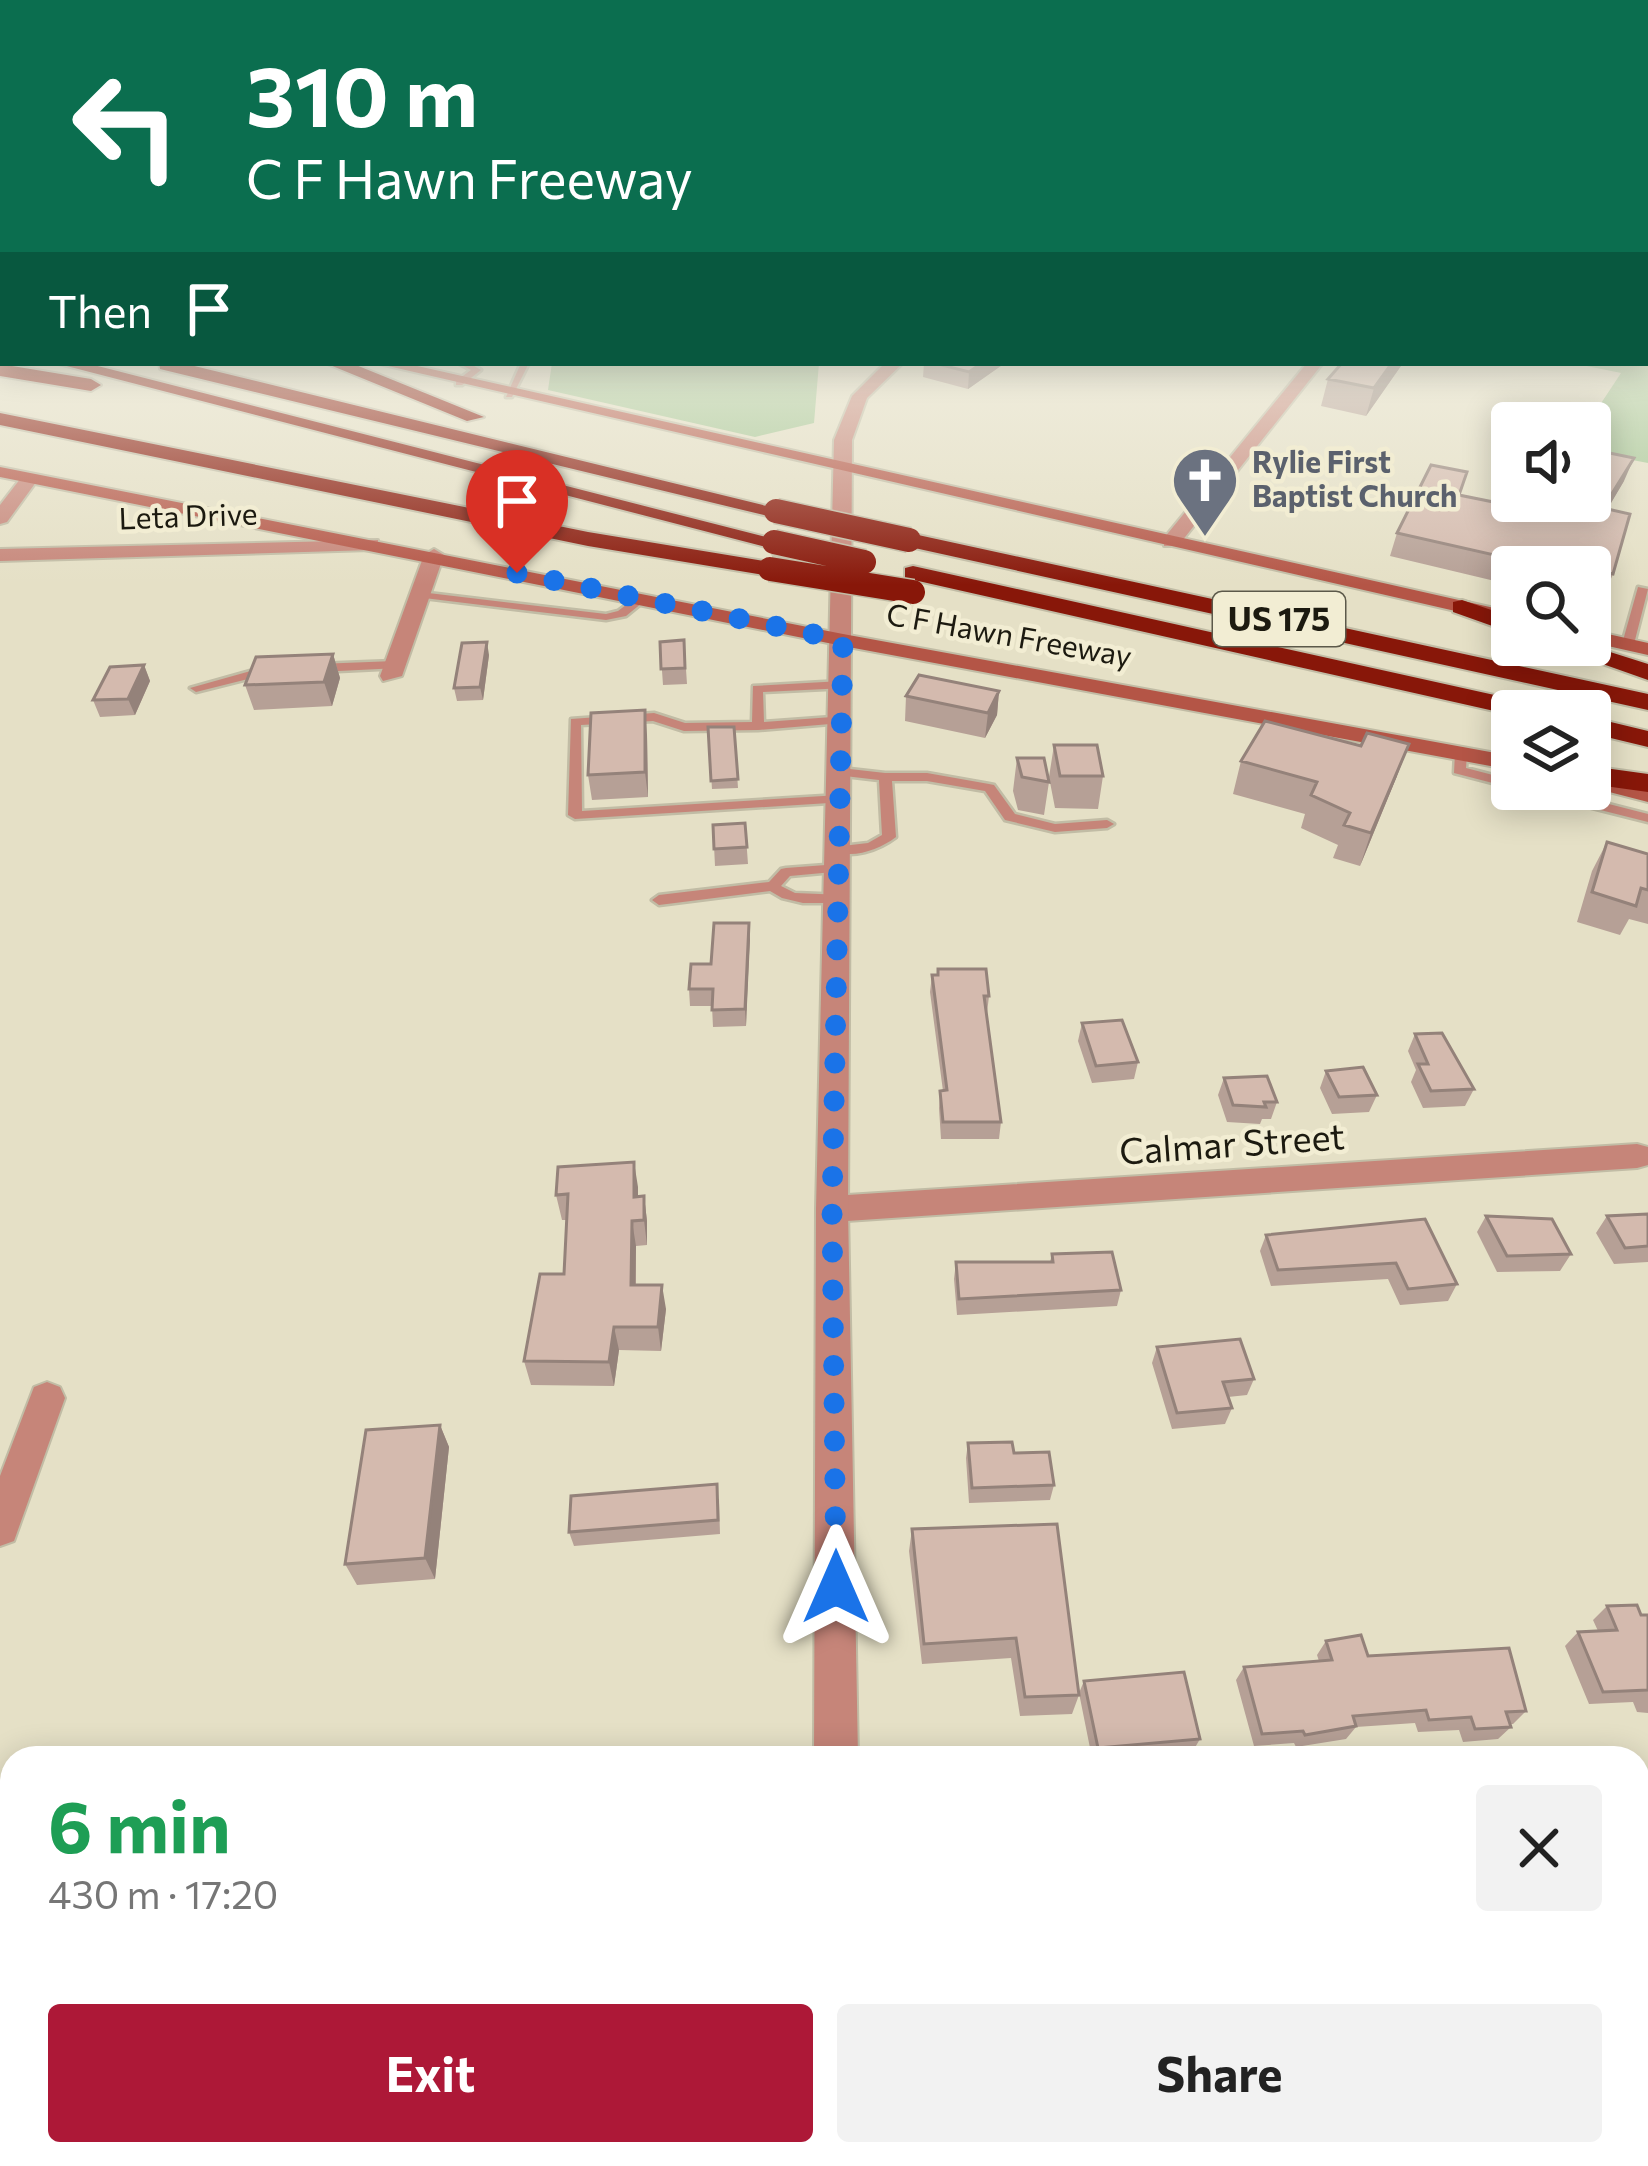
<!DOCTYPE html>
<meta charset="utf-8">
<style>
:root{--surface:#fff;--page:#f2f2f2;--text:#222;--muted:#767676;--accent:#ad1837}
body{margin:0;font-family:Commissioner,sans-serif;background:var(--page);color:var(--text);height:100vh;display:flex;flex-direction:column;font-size:45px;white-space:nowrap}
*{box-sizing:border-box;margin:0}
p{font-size:39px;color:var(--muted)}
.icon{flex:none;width:66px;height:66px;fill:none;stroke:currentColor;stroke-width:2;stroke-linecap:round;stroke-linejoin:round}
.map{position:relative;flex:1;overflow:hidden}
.details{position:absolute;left:0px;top:1746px;width:1650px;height:420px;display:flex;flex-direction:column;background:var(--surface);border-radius:36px 36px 0 0;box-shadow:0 6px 30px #0003}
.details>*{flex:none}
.guide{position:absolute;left:0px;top:0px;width:1650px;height:366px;box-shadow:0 6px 30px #0003;background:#0b6e4f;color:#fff;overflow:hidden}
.tools{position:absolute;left:1491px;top:402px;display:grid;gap:24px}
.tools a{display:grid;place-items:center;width:120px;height:120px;border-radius:12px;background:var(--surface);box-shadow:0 6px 30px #0003;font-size:60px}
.pin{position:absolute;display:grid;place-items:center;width:102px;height:102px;color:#fff;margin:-123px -51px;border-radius:50% 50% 50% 0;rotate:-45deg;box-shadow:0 0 12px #0007}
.pin .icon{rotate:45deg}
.me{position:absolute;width:132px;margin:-66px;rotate:0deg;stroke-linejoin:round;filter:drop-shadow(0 0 9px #0008)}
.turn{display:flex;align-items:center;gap:42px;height:252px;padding:0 48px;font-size:54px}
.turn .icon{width:156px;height:156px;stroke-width:2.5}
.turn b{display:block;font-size:84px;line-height:102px}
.then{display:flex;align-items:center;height:114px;padding:0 48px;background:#0003;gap:24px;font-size:45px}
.round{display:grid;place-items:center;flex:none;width:126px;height:126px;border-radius:12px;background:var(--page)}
.headline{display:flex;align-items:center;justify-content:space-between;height:204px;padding:0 48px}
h1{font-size:72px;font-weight:700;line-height:90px;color:#1e9e55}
.button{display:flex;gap:24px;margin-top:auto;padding:24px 48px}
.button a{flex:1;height:138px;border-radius:12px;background:var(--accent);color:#fff;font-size:48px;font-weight:700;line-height:138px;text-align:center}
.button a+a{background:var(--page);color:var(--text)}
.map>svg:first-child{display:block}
.green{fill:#a3c693}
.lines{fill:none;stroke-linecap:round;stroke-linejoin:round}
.service-casing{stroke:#c1bca5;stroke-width:5}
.minor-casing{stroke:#c1bca5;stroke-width:4}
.tertiary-casing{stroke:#c1bca5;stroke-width:4}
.secondary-casing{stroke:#c1bca5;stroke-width:4}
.motorway-casing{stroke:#c1bca5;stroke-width:4}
.service{fill:#c68579;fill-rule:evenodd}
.minor{fill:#c68579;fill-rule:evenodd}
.tertiary{fill:#c68579;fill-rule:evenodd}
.secondary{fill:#b45546;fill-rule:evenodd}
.motorway{fill:#881709;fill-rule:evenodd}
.motorway-bridge-casing{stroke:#c1bca5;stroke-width:27;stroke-linecap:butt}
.motorway-bridge{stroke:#881709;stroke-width:24}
.wall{fill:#b6a096}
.shaded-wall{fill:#94827a}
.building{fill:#d4baae;stroke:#94827a;stroke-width:3}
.route{stroke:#1a73e8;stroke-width:21;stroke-dasharray:0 37.8}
.labels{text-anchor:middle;stroke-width:9;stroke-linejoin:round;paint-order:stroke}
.far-worship-label{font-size:30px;font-weight:bold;fill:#5b616d;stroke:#f2edd3;text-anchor:start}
.far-street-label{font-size:30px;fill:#1c1a10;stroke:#f2edd3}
.shield{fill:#f2edd3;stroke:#5c594a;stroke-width:3}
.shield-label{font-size:33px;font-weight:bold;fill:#1c1a10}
.street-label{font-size:36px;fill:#1c1a10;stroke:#f2edd3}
</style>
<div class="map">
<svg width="1648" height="2166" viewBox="0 0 1648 2166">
<rect width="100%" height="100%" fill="#e5e0c6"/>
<path class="green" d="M1648,340v123l-58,-11 -2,-29 33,-50 -49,-10h75z
M552,363h267l-5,60 -59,14 -207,-47z"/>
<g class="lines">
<defs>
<path id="service" d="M458,363h11l12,7 -19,15h-6v-4l15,-11z
M521,363h8l-17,34h-6z
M1638,587l10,2 -14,55 -6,3 -6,-3z
M420,592l186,22 12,-3 20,-15 10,2 -22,18 -20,4 -190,-23 -2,-2z
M395,661l4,1v6l-81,4 -6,-4 6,-4z
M268,666l4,1v6l-76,19 -6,-4z
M842,681l6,4 -2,3 -83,4 1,30 82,-6v6l-4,1 -84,7 -74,1 -31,-10 -72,4 1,86 258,-16 5,1v6l-270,17 -7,-4 3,-96 83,-6 31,10 67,-1 1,-36z
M1461,749l6,4 -1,15 46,12v8l-58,-15 1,-20z
M841,768l44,5h42l62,11 5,1 21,29 40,10 52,-4 7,4 -7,4 -52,4 -50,-12 -20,-29 -58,-10h-35l4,56c-17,13 -45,23 -64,13l2,-3 34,-4 14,-8 -3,-55 -43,-5 -2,-3z
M1527,789h23l98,25v8l-119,-30z
M839,864l5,1 2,3 -2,3 -54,5 -9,10 14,7 48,2 2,3 -7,5h-35l-21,-5 -12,-7 -111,14 -7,-5 7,-5 110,-13 12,-13 5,-1z"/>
<path id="minor" d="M1647,285h1v8h-1z
M1647,344h1v10h-1z
M1307,363h16l-145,183h-14v-8z
M24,474l15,4 -32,44 -7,2v-19z
M378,540v8l-7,2 -371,11v-12z
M434,549l10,6 -42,121 -19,5 -3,-5 44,-121z
M1637,1144l11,3v18l-11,3 -805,54 -12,-4 -4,-9 4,-9 12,-4z
M47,1382l13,5 5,11 -51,143 -14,5v-70l34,-89z
M1638,1811h10v46h-10z"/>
<path id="tertiary" d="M885,363h18l-36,35 -15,42 -4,769 10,549h-44l2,-549 18,-769 18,-44z
M814,2154h52v12h-52z"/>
<path id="secondary" d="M375,363h29l1108,249v12z
M0,467l843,167 669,122v14l-669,-124 -843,-169z
M1590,630l58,13v12l-58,-13z
M1590,773l58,15v14l-58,-15z"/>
<path id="motorway" d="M0,318h3v11h-3z
M55,363h31l699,179 -11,7z
M159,363h23l605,148 -11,7 -616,-149z
M325,363h26l133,54 -17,4z
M0,364l91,15 10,6 -10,6 -91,-15z
M0,413l588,119 182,30 12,7 -12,7 -182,-30 -588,-121z
M909,533l739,161v16l-747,-165v-10z
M913,566l617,137 14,8 -32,4 -607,-137v-10z
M1462,600l50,17v16l-59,-21v-10z
M1549,645h39l60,19v16z
M1590,717l58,14v16l-58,-14z
M1590,766l58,8v18l-58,-8z"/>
</defs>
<use href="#service" class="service-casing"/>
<use href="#minor" class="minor-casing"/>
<use href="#tertiary" class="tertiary-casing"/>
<use href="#secondary" class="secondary-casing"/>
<use href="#motorway" class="motorway-casing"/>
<use href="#service" class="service"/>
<use href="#minor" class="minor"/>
<use href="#tertiary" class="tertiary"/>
<use href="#secondary" class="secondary"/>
<use href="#motorway" class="motorway"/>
<defs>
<path id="motorway-bridge" d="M776,511l133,29
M774,542l90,20
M770,569l143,23"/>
</defs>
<use href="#motorway-bridge" class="motorway-bridge-casing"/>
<use href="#motorway-bridge" class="motorway-bridge"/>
</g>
<path class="wall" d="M924,363h81l-37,26 -45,-12z
M1403,363l-37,53 -45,-10 7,-27z
M1624,481l-17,28 6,65 -10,24 -13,-3v-28h-78v24l-15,-3 2,-6 -109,-26 7,-23 62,-38 69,14z
M684,640l3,44 -24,1 -3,-43z
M333,654l7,24 -8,28 -78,4 -9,-25z
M489,655l-6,45 -26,1 -3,-13z
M144,665l6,16 -15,34 -35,2 -7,-17z
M999,691l-2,24 -12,23 -80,-17 1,-25z
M708,727h26l4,61 -26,1z
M647,735l1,62 -56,3 -4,-25z
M1054,745l49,31 -5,33 -43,-1 -6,-31z
M1017,758l32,24 -5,33 -26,-5 -5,-19z
M1241,761l156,15 -37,90 -27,-8 5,-13 -37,-17 4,-14 -72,-20z
M745,823l3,41 -33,2 -2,-41z
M1607,842l41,12v70l-19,-5 -9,16 -43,-13 15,-51z
M749,923l-3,103 -33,1 -1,-21h-22l-1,-17z
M932,975l57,21 -2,17 14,109 -2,17h-58l-2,-31 1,-17h3l-13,-99z
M1082,1023l56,39 -4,17 -42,4 -14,-42z
M1415,1034l59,55 -9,17 -42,2 -12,-26 5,-12 -8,-19z
M1326,1071l51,24 -8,17 -37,2 -12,-26z
M1224,1078l53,24 -6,17h-9l-2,5 -33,-2 -9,-27z
M638,1187v10l6,-1 3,25v24l-11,1v39l30,24 -5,42 -42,-1 -5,36 -83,-1 -7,-24 40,-87 3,-54h-5l-6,-25z
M1648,1214v48l-34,2 -18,-31 11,-17z
M1486,1216l85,38 -11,17 -63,1 -20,-40z
M1425,1219l32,65 -9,17 -48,4 -12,-26 -117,7 -11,-35 6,-16z
M1052,1254l69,36 -4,16 -160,9 -3,-36 2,-17h94z
M1157,1347l97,32 -7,16 -19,2 4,11 -7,16 -53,5 -20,-66z
M440,1425l9,22 -14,132 -78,6 -12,-21z
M968,1443l86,42 -4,15 -81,3 -3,-45z
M719,1499l1,35 -146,12 -5,-14z
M912,1529l167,166 -7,19 -52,2 -9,-58 -89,6 -13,-113z
M1607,1606l34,9h7v98l-11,-1 -4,-10 -44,2 -24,-58 13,-14 20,-1 -5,-11z
M1326,1641l42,15 158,55 -13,13h-3l1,3 -13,12 -35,3 -4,-12 -41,2 -3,-9 -59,4 -10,12 -50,8 -2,-4 -40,3 -18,-66 8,-13 75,-6 -2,-6z
M1084,1681l116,58 -7,12 -77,7h-24l-13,-65z
M1134,2154h173l3,12h-174z"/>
<path class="shaded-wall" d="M982,363h23l-37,26 1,-17z
M1392,363h11l-37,53 8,-28z
M1634,458l-10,23 -30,51 9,-24z
M487,642l2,13 -6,45 -3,-13z
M333,654l7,24 -8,28 -8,-24z
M144,665l6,16 -15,34 -7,-16z
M999,691l-2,24 -12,23 3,-25z
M645,710l2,25 1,62 -3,-25z
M1409,744l-12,32 -37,90 11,-33z
M749,923l1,17 -4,86 -1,-17z
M634,1162l4,25v35l-4,-25z
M644,1196l3,25v24l-3,-25z
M632,1221l4,25 -1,63 -4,-24z
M662,1285l4,24 -5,42 -3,-24z
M614,1327l5,23 -5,36 -5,-24z
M440,1425l9,22 -14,132 -10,-21z"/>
<path class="building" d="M934,363h48l-13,9z
M1342,363h50l-18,25 -46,-9z
M1590,449l44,9 -31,50 27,6 -17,60 -23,-5v-2l-30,-4 -2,4h-38l-14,-3 2,-6 -111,-25 34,-68 36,7 -8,23 69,14 3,-8h59z
M684,640l1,28 -24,1 -1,-27z
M487,642l-7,45 -26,1 8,-45z
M333,654l-9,28 -79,3 11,-28z
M144,665l-16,34 -35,1 17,-33z
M919,675l80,16 -11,22 -82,-17z
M645,710v62l-57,3 3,-62z
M1265,721l96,25 6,-13 42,11 -38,89 -27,-8 6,-12 -39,-18 6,-13 -76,-21z
M708,727h26l4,52 -27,2z
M1054,745h43l6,31h-43z
M1017,758h27l5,24 -27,-5z
M745,823l2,24 -33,2 -1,-24z
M1607,842l41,12v36l-7,-2 -5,18 -44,-14z
M714,923h35l-4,86 -33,1 1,-21h-24l2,-25h20z
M938,969h48l3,27h-5l17,126h-58l-3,-31 7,-1 -15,-115h6z
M1122,1020l16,42 -42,4 -14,-43z
M1442,1033l32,56 -43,2 -13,-27h10l-13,-30z
M1363,1067l14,28 -38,2 -13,-26z
M1267,1076l10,26h-13l2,5 -33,-2 -9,-27z
M634,1162v35l10,-1v24l-12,1 -1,64h31l-4,42h-44l-5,35 -85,-1 16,-87h24l4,-80 -12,1 2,-28z
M1648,1214v32l-23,2 -18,-32z
M1486,1216l66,3 19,35 -64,2z
M1425,1219l32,65 -49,5 -12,-26 -118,7 -12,-35z
M1112,1252l9,38 -162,9 -3,-37h97l-1,-8z
M1240,1339l14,40 -31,3 9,26 -55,5 -20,-66z
M440,1425l-15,133 -80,6 21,-134z
M1012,1442l2,11 35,-1 5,33 -82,3 -4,-45z
M717,1484l1,36 -149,12 2,-36z
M1057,1524l22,171 -54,2 -9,-59 -92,6 -12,-115z
M1637,1605l4,10h7v75l-45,2 -25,-60 39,-2 -10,-24z
M1361,1635l7,21 141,-8 17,63 -20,1 5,15 -36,2 -4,-12 -42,3 -3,-10 -73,6 3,10 -51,9 -2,-4 -41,3 -18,-67 88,-7 -6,-19z
M1184,1672l16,67 -102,9 -14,-67z
M1149,2154h158l3,12h-159z"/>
<linearGradient id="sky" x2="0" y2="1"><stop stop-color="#61bfe8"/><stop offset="0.48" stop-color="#f3f1e5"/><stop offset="1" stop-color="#f3f1e5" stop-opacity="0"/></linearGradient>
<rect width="1648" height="585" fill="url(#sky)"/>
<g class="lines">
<path class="route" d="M517,573l326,67 -11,569 4,378"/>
</g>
<defs>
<symbol id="church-pin" viewBox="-11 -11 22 30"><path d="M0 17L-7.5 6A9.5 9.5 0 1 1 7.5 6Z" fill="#6b7280" stroke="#f2edd3"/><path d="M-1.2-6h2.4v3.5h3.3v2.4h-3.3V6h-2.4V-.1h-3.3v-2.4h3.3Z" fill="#fff"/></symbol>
</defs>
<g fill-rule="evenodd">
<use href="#church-pin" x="1167" y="442" width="76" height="104"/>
</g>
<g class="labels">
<g class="far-worship-label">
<text x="1252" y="473">Rylie First<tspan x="1252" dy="34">Baptist Church</tspan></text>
</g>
<g class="far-street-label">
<text transform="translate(188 517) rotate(-2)" y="10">Leta Drive</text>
<text transform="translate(1009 636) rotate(10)" y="10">C F Hawn Freeway</text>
</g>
<rect class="shield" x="1213" y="592" width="132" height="54" rx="9"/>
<g class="shield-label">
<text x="1279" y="631">US 175</text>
</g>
<g class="street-label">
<text transform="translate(1232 1144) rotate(-4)" y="13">Calmar Street</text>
</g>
</g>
</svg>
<div class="tools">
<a><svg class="icon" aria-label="sound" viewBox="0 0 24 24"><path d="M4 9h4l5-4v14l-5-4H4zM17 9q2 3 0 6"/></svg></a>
<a><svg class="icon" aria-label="search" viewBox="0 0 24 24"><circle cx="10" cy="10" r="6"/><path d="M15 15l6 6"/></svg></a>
<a><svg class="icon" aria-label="layers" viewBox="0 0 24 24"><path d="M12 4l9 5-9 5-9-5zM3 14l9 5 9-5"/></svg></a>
</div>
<div class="pin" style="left:517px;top:573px;background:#d93025"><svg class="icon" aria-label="arrive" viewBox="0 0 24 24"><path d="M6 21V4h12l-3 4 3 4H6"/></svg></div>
<svg class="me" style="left:836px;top:1587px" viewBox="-20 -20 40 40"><path d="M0-17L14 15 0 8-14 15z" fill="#1a73e8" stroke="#fff" stroke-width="4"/></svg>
<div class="guide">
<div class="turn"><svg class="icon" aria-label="left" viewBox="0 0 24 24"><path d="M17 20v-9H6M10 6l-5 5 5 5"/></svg><div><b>310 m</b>C F Hawn Freeway</div></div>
<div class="then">Then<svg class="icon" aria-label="arrive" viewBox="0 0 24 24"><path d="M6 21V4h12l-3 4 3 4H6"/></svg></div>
</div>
<section class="details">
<div class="headline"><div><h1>6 min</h1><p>430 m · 17:20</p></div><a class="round"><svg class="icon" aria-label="close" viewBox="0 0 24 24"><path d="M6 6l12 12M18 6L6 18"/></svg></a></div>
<div class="button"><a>Exit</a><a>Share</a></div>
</section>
</div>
